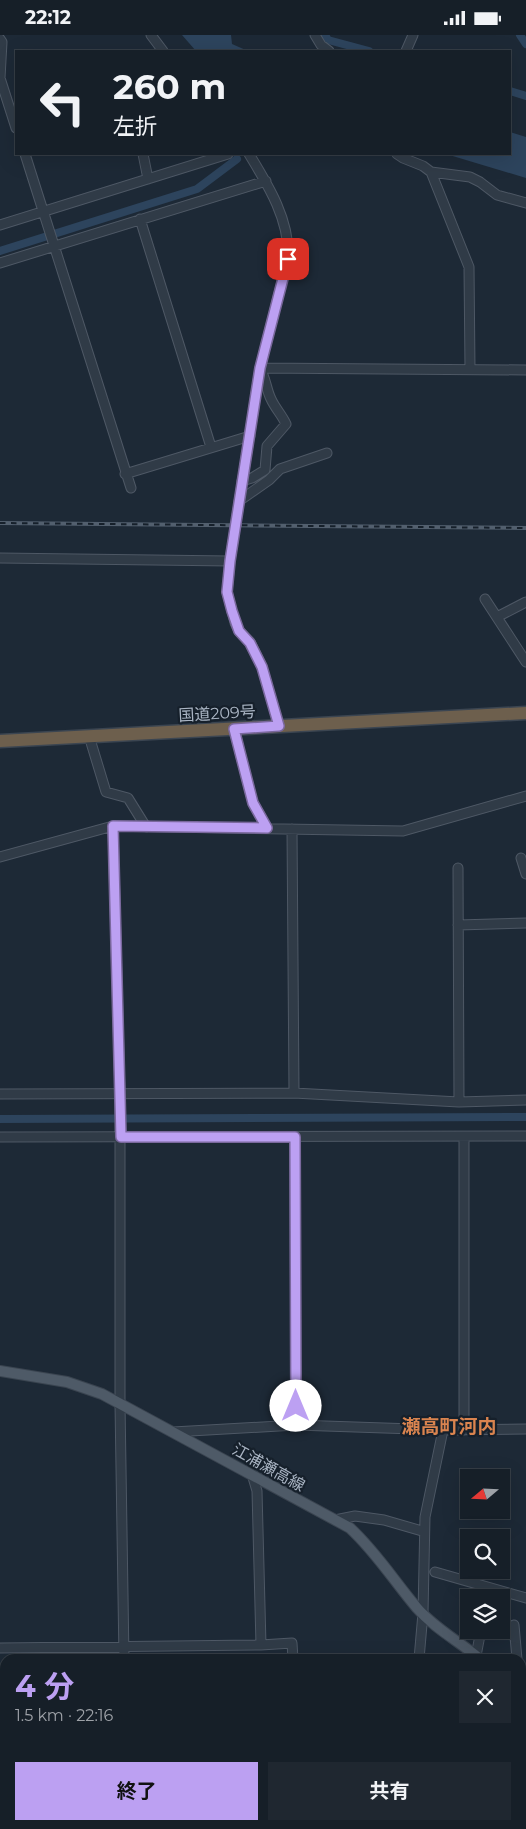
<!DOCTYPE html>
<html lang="ja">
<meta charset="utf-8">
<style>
:root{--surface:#161f28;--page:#1f2730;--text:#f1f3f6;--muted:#9ea2a8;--line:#353d45;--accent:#bca0f2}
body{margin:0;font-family:Montserrat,"Noto Sans JP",sans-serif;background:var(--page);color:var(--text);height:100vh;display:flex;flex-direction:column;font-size:19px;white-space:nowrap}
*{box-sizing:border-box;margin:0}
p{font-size:16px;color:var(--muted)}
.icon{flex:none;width:28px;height:28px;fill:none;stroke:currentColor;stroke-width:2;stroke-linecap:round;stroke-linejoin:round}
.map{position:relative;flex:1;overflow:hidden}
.sheet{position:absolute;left:0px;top:1619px;width:526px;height:176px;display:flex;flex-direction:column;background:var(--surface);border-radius:15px 15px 0 0;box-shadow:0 5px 20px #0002,0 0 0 1px var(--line)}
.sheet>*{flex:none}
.banner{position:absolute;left:15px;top:15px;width:496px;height:105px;border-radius:0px;box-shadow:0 5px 20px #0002,0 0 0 1px var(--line);background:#161f28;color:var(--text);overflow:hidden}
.needle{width:32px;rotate:251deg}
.buttons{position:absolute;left:460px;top:1434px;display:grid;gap:10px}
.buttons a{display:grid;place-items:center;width:50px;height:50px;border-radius:0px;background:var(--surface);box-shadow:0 5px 20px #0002,0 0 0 1px var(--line);font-size:25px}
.pin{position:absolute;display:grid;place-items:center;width:42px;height:42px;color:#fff;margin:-21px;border-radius:10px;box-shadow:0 2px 8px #0006}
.me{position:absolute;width:55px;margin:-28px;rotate:0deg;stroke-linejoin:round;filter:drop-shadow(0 0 4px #0008)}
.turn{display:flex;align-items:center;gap:18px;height:105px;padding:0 15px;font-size:22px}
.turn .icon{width:65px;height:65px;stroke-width:2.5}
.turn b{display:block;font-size:35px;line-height:42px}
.round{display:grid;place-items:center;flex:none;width:52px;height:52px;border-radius:0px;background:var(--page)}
.overview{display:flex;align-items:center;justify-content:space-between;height:85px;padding:0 15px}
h1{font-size:30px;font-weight:700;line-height:38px;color:var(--accent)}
.button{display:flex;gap:10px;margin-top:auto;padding:10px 15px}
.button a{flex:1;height:58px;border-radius:0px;background:var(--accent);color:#111;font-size:20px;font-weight:700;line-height:58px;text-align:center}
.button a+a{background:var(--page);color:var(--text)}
.status{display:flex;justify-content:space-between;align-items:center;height:35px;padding:0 25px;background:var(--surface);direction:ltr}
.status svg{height:14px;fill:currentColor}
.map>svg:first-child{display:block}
.water{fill:#2d445d}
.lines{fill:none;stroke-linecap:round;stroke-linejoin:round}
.canal{stroke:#2d445d;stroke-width:8}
.minor-casing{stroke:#4e5865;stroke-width:11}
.major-casing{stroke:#3a4450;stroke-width:12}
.highway-casing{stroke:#3b4551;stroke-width:15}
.minor{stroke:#303b47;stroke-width:9}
.major{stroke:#4e5a67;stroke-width:10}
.highway{stroke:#6d5f4d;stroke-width:12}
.rail-casing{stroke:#525f6e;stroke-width:4}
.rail{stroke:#16202b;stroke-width:2;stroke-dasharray:5.5;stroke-linecap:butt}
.route-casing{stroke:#7a689d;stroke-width:12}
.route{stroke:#bca0f2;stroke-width:9}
.labels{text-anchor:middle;stroke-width:4.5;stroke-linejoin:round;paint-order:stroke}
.street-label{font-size:16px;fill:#aab5c4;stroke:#16202b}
.quarter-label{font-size:19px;font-weight:bold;fill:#da844f;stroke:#16202b}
</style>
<div class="status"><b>22:12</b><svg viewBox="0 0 49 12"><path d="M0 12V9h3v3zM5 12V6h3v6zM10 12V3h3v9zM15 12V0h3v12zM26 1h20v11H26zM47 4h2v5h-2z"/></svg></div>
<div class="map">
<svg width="526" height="1794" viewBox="0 0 526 1794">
<rect width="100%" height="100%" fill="#1d2936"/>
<path class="water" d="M182,0h49l1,9 16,7h-52z
M510,97l16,5v41l-80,-24h64z"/>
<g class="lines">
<path class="canal" d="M325,0l3,5 41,11
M520,0l6,9
M510,56l16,5
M0,216l197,-62 40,-30
M0,1084l526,-2"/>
<defs>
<path id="minor" d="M151,0l12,16
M315,0l6,10 8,6
M0,4l2,3 -2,36 16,50
M406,16l7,-16
M25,119l106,334
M143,119l5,25
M249,119c19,31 41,66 39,104l-28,110 -30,193 -3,31 8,31 4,8 11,11 12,25 17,59
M397,119l6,4 20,8 8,6 39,5 10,5 17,13 29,8
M431,137l38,95 1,102
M140,184l71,228
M0,190l228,-71
M0,228l266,-82
M260,333l266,2
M125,439l125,-38
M242,446l10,-3 13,-8 2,-24 19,-22c-4,-9 -11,-16 -15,-25 -5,-10 -5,-21 -11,-30
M239,466l30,-21 11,-11 47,-16
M0,523l230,3
M485,564l41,63
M497,582l29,-15
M234,694l19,74 14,25
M89,701l17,56 22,6 18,29
M113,791l7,270v308l4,255
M292,794l2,264
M0,822l113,-31 290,5 123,-35
M521,823l5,16
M458,833l1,234
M458,890l68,-2
M0,1059l294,-1 165,9 67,-2
M0,1102l526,-1
M295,1102l1,288
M464,1395v-293
M173,1397l123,-7 147,5 83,-1
M252,1439l5,17 4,154
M335,1485l20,-4 29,4 38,11 2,-1
M435,1537l91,26
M514,1590l3,34
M0,1613l261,-3 31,-2 1,16
M476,1621l5,-26
M419,1624l4,-46 2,-96 18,-87
M521,1709l5,-10
M123,1794v-4
M295,1794v-4
M337,1794h2
M346,1794l5,-4
M465,1794v-4"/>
<path id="major" d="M0,1336l67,11 35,12 248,134c27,25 44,53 67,80 18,21 42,33 63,51
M521,1656l5,3"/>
<path id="highway" d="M0,706l526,-28"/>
</defs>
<use href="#minor" class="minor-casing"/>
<use href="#major" class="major-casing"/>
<use href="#highway" class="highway-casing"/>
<use href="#minor" class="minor"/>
<use href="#major" class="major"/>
<use href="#highway" class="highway"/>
<defs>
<path id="rail" d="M0,488l526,5"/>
</defs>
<use href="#rail" class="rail-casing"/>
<use href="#rail" class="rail"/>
</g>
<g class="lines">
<defs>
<path id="route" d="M288,224l-28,109 -30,193 -3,31 5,19 7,20 11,12 12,24 17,59 -45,3 19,74 14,25 -154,-2 8,311h174l1,269"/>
</defs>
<use href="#route" class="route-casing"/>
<use href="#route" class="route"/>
</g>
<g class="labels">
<g class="street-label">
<text transform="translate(217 678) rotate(-3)" y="6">国道209号</text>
<text transform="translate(269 1432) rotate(29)" y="6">江浦瀬高線</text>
</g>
<g class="quarter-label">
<text x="449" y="1398">瀬高町河内</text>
</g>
</g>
</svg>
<div class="buttons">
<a><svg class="needle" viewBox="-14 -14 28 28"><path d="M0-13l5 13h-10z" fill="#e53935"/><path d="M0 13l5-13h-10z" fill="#9ea2a8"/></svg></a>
<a><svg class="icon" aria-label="search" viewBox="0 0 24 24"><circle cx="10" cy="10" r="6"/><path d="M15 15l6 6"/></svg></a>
<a><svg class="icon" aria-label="layers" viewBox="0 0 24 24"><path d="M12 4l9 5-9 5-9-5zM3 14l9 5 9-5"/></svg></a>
</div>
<div class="pin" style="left:288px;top:224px;background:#d93025"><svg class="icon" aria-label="arrive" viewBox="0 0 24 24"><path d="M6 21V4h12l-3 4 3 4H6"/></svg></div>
<svg class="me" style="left:296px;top:1371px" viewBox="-20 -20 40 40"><circle r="19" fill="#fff"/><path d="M0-13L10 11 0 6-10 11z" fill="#bca0f2"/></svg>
<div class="banner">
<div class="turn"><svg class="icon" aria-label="left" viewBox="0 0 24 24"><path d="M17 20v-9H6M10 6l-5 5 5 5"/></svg><div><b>260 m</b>左折</div></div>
</div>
<section class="sheet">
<div class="overview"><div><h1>4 分</h1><p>1.5 km · 22:16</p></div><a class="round"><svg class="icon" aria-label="close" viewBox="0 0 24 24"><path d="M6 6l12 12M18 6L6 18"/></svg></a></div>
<div class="button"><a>終了</a><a>共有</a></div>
</section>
</div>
